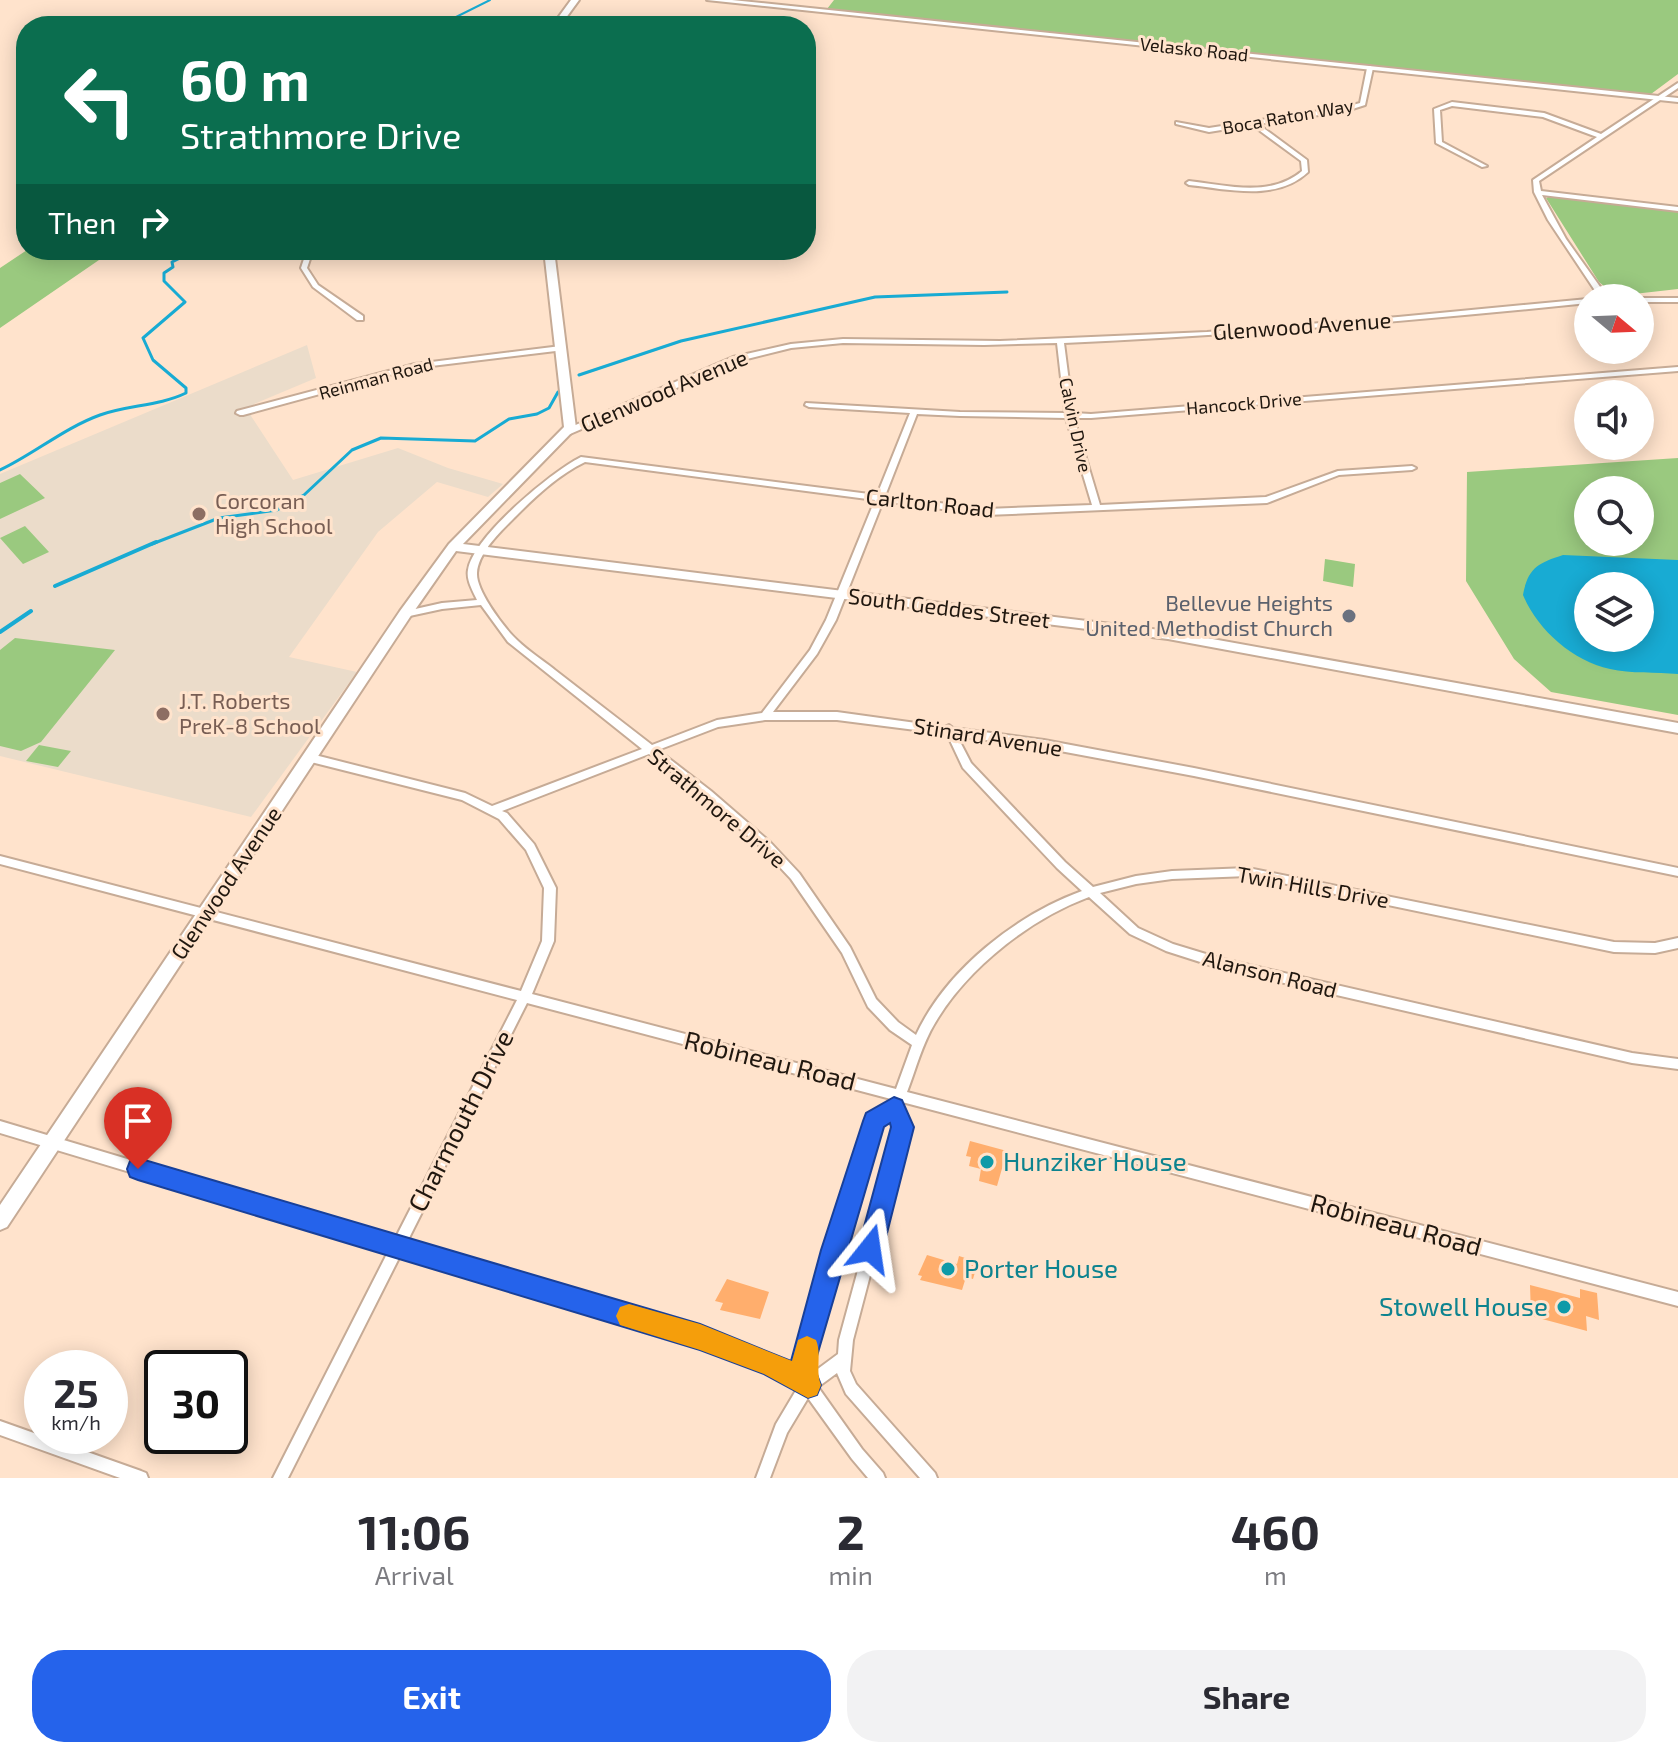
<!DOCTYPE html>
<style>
:root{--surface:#fff;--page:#f2f2f3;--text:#2b2b33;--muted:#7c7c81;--accent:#2563eb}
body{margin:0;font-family:"Exo 2",sans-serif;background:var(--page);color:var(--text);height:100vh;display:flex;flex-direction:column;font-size:30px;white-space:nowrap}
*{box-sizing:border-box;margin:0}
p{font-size:26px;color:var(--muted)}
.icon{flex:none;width:44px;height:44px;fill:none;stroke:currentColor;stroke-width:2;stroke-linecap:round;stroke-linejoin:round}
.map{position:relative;height:1478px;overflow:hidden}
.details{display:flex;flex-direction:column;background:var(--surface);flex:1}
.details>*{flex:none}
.banner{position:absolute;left:16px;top:16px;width:800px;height:244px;border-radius:32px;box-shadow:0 4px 20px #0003;background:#0b6e4f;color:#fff;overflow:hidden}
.needle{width:52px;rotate:109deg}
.tools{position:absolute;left:1574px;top:284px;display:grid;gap:16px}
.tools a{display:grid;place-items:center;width:80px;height:80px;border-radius:50%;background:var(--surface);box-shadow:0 4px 20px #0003;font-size:40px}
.speed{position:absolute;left:24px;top:1350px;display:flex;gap:16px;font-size:40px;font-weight:700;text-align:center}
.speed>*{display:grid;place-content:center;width:104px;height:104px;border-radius:50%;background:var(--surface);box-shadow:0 4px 20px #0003;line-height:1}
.speed small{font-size:20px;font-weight:400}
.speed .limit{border:4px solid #111;border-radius:12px;background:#fff;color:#111}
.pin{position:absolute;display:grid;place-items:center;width:68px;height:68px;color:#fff;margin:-82px -34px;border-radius:50% 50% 50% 0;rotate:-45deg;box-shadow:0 0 8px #0007}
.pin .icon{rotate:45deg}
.me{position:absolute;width:88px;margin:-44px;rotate:15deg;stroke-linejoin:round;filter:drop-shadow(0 0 6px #0008)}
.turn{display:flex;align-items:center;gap:28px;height:168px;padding:0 32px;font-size:36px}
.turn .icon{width:104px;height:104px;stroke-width:2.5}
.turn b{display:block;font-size:56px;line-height:68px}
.then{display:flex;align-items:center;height:76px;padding:0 32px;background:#0003;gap:16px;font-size:30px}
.eta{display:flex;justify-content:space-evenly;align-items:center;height:136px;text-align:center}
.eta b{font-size:48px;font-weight:700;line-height:56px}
.action{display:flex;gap:16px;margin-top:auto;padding:16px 32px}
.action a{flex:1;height:92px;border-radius:32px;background:var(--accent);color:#fff;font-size:32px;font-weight:700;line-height:92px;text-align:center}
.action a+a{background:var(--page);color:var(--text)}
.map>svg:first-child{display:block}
.education{fill:#ebdcca}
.green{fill:#9ac97f;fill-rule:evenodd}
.water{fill:#18abd3;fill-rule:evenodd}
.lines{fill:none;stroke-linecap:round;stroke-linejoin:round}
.stream-far2{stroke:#18abd3;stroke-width:2}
.stream-far1{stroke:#18abd3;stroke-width:3}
.stream{stroke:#18abd3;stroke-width:4}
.building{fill:#ffae6d}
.street-casing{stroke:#c6ab96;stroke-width:4}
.secondary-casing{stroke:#c6ab96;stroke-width:4}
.street{fill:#fff;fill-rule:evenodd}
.secondary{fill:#fff;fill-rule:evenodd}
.route{fill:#2563eb;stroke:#184099;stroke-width:2}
.slow{fill:#f59e0b}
.education-dot{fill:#8d6e63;stroke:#ffe3cc;stroke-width:3}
.worship-dot{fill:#6b7280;stroke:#ffe3cc;stroke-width:3}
.culture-dot{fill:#0f9aa8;stroke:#ffe3cc;stroke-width:3}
.labels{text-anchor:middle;stroke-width:6;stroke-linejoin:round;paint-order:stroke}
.far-street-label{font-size:18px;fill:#20170f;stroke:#ffe3cc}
.street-label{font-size:22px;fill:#20170f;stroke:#ffe3cc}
.education-label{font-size:22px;fill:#785e54;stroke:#ffe3cc;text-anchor:start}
.worship-label{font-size:22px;fill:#5b616d;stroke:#ffe3cc;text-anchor:end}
.near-street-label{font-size:26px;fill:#20170f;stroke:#ffe3cc}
.near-culture-label{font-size:26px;fill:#0d838f;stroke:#ffe3cc;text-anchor:start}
</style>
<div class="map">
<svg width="1678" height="1478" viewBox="0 0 1678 1478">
<rect width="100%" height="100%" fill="#ffe3cc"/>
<path class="education" d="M307,345l9,33 -62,26 -3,12 42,64 105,-32 50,20 55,16 -15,13 -51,-15 -59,50 -89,125 68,15 -106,145 -251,-61v-282z"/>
<path class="green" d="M834,0h844v74l-27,20 -824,-85z
M1551,196l127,15v78l-62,7 -17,-14 -53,-84z
M27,250h29l43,10 -99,68v-60z
M1678,458v257l-127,-23 -37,-33 -48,-78 1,-109zM1588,490h52v52h-52zM1588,586h52v52h-52z
M20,474l25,24 -45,21v-36z
M25,526l24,26 -26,12 -23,-26z
M1325,559l30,5 -2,23 -30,-6z
M15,638l100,12 -74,92 -20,9 -21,-5v-96z
M39,745l32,6 -13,16 -32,-6z"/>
<path class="water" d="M1563,555l115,5v114c-22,-2 -47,0 -68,-5 -38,-8 -73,-40 -87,-74 5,-27 15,-32 40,-40zM1588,586h52v52h-52z"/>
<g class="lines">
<path class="stream-far2" d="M438,26l52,-26"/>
<path class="stream-far1" d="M579,375l102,-34 194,-44 132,-5
M0,470c34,-16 64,-42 100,-55 28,-10 59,-9 86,-22v-5l-33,-28 -10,-22 42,-36 -21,-21v-8l9,-6 -1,-5 24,-12
M152,544l67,-26 58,-8 27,-15 48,-45 29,-12 94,3 34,-22 28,-5 12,-6 9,-16"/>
<path class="stream" d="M55,586l101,-44
M0,632l31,-21"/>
</g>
<path class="building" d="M970,1141l37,10 -10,35 -18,-5 2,-12 -12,-3 2,-9 -5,-1z
M927,1255l30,9 2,-8 19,6 -5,17 -7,-2 -4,13 -42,-10 2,-4 -4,-1z
M727,1279l42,13 -9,27 -40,-9 3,-7 -8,-2z
M1530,1285l50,13v-9l17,4 2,27 -13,-4 1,15 -56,-15z"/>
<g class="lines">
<defs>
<path id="street" d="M1370,66l3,2 -8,37 -19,6 -88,13 49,36 1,12c-32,30 -80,17 -119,13l-3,-2 3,-2c37,4 81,17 113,-10l-1,-10 -49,-36 -43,7 -33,-8v-2l33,6 136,-21 15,-4 7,-35z
M1678,83v5l-139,93 2,10 137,16v4l-136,-16 24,44 42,59h-8l-52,-78 -14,-28 -1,-12 64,-43 -54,-20 -91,-11 -12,4 2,32 45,24 -5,1 -46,-24 -2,-34 18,-7 92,11 57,21z
M307,250h6l-6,18 11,17 45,31v4h-6l-44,-33 -12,-19z
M1640,298h38v4h-38z
M1588,299v4c-175,18 -349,32 -524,40l9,70 18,1 587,-47v4l-587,47h-17l26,87 166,-8 72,-26 74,-5 4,2 -4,2 -73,5 -72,28 -281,12 -103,-14 -47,119 -19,34 -44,58h64l108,15 4,-2 4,3 91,12 150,28 484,100v8l-484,-100 -150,-28 -87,-12 14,27 94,99 28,25 43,-11 36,-5 76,-3 366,74 41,1 23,-5v10l-23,5 -41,-1 -366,-76 -76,3 -36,5 -36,9 38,35 35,16 46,14 413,95 46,6v10l-46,-6 -413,-95 -53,-17 -36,-17 -41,-37c-59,22 -122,71 -154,126 -13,21 -19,46 -28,69l771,200v14l-776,-204 -2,5 9,20 -56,213 -3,31 6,13 79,89 2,5h-17l-74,-84 -9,-21 -19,14 44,62 21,24 2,5h-17l-16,-19 -44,-61 -21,35 -17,45h-14l20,-54 22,-37 -31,-17 -67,-26 -299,-90 -113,224h-15l116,-228 -389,-117v-12l395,118 122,-239 -517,-136v-8l521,135 21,-50 2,-53 -18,-38 -27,-31 -37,-19 -151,-38 -5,-4 5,-4 154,39 27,13 150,-57 -134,-107 -27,-37 -39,4 -37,8 -3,-1 -2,-2 2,-2 40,-9 35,-3c-4,-9 -11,-20 -9,-30 5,-33 83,-98 113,-113l296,38 33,-82 -101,-6 -4,-2 1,-2 154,9 105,1 -8,-70 -73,2 -141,-2 -52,5 -52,13 -169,73h-6v-4l169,-73 58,-13 52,-5 157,2 207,-9 191,-15zM917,414l43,2 106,2 26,87 -106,4 -101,-13zM585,462l290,38 -49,120 -16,30 -48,63 -45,7 -65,25c-32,-25 -65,-50 -97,-75 -14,-11 -31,-22 -43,-35 -11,-12 -36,-45 -35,-62 1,-20 23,-41 37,-55 21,-21 44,-43 71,-56zM765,720h72l110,14 16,34 94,100 25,23c-66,24 -136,79 -166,144l-18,-13 -22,-23 -26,-52 -51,-74 -29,-31 -59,-51 -53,-41 60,-23zM649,754l54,43 59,51 29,31 51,74 26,54 22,23 22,15 -16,44 -364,-95 22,-53 2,-53 -22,-44 -27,-31 -5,-2zM527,1003l364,96 -5,7 -15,11 -10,22 -51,174 -12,43 -2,14 -20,-11 -76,-29 -293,-88zM892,1116l5,11 -58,213 -1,14 -27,20 1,-18 6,-21 55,-196 7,-14z
M561,346l4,2 -1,2 -149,18 -172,47h-3l-4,-2 1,-2 178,-47z
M0,1421l141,50 5,2 2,5h-28l-120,-43z"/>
<path id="secondary" d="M571,0h8l-19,26h-8z
M707,0h25l946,98v4z
M544,250h10l22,178 -113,116 705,87 510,92v10l-510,-94 -712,-88 -46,66 -403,610 -7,3v-25l400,-594 49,-67 115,-117z"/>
</defs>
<use href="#street" class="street-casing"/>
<use href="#secondary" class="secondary-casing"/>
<use href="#street" class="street"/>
<use href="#secondary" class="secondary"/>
</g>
<path class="route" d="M894,1097l8,3 12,27 -31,122 -4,8 -9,4 -8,-4 -4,-8 33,-122 -1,-4 -6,4 -67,229 -1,16 5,13 -4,10 -9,3 -44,-24 -64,-24 -562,-170 -8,-3 -3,-8 3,-8 8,-3 562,166 91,37 30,-111 42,-129 3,-8z"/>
<path class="slow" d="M629,1304l71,20 92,37 6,-21 9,-4 9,4c6,14 -1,30 5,45l-4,10 -9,3 -44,-24 -64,-24 -80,-25 -4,-9 4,-9z"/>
<g class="education-dot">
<circle cx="199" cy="514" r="8"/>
<circle cx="163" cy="714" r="8"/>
</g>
<circle class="worship-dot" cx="1349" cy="616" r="8"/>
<g class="culture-dot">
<circle cx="987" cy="1162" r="8"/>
<circle cx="948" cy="1269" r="8"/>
<circle cx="1564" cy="1307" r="8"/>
</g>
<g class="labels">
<g class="far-street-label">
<text transform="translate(1194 50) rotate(6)" y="6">Velasko Road</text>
<text transform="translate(1288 117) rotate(-10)" y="6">Boca Raton Way</text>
<text transform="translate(376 379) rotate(-15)" y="6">Reinman Road</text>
<text transform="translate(1244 404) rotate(-5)" y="6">Hancock Drive</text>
<text transform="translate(1075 425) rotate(78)" y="6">Calvin Drive</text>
</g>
<g class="street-label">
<text transform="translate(1302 326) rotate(-4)" y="8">Glenwood Avenue</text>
<text transform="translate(664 391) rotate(-23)" y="8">Glenwood Avenue</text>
<text transform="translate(930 503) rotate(6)" y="8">Carlton Road</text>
<text transform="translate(949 608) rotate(7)" y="8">South Geddes Street</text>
<text transform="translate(988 737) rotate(9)" y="8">Stinard Avenue</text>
<text transform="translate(717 808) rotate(40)" y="8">Strathmore Drive</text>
<text transform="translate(226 883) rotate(-56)" y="8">Glenwood Avenue</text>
<text transform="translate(1313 887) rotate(10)" y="8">Twin Hills Drive</text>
<text transform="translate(1270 974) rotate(14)" y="8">Alanson Road</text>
</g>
<g class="education-label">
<text x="215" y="509">Corcoran<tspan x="215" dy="25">High School</tspan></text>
<text x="179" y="709">J.T. Roberts<tspan x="179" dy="25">PreK-8 School</tspan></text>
</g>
<g class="worship-label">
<text x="1333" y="611">Bellevue Heights<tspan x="1333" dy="25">United Methodist Church</tspan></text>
</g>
<g class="near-street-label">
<text transform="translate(770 1061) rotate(14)" y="9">Robineau Road</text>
<text transform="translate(461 1121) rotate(-63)" y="9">Charmouth Drive</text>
<text transform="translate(1396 1225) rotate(15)" y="9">Robineau Road</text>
</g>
<g class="near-culture-label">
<text x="1003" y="1171">Hunziker House</text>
<text x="964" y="1278">Porter House</text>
<text x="1548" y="1316" text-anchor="end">Stowell House</text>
</g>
</g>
</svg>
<div class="tools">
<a><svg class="needle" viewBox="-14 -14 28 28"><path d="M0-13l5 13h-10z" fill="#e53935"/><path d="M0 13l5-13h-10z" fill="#7c7c81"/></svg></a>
<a><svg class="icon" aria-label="sound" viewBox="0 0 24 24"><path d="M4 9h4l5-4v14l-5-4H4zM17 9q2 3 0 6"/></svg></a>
<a><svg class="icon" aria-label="search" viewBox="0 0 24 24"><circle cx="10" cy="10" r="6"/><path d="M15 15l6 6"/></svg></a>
<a><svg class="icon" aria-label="layers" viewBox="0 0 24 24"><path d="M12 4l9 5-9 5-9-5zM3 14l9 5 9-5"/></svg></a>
</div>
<div class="speed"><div>25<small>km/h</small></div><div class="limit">30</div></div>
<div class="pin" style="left:138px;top:1169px;background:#d93025"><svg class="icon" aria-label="arrive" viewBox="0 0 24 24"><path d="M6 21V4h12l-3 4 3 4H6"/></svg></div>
<svg class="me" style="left:870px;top:1249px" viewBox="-20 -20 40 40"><path d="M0-17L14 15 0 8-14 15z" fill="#2563eb" stroke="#fff" stroke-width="4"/></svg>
<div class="banner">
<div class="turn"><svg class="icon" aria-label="left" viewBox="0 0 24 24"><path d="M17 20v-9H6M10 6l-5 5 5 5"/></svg><div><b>60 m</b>Strathmore Drive</div></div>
<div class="then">Then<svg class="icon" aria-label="right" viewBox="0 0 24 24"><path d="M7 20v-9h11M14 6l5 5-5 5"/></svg></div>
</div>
</div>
<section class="details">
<div class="eta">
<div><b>11:06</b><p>Arrival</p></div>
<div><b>2</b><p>min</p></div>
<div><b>460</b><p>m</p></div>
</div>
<div class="action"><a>Exit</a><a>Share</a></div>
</section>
